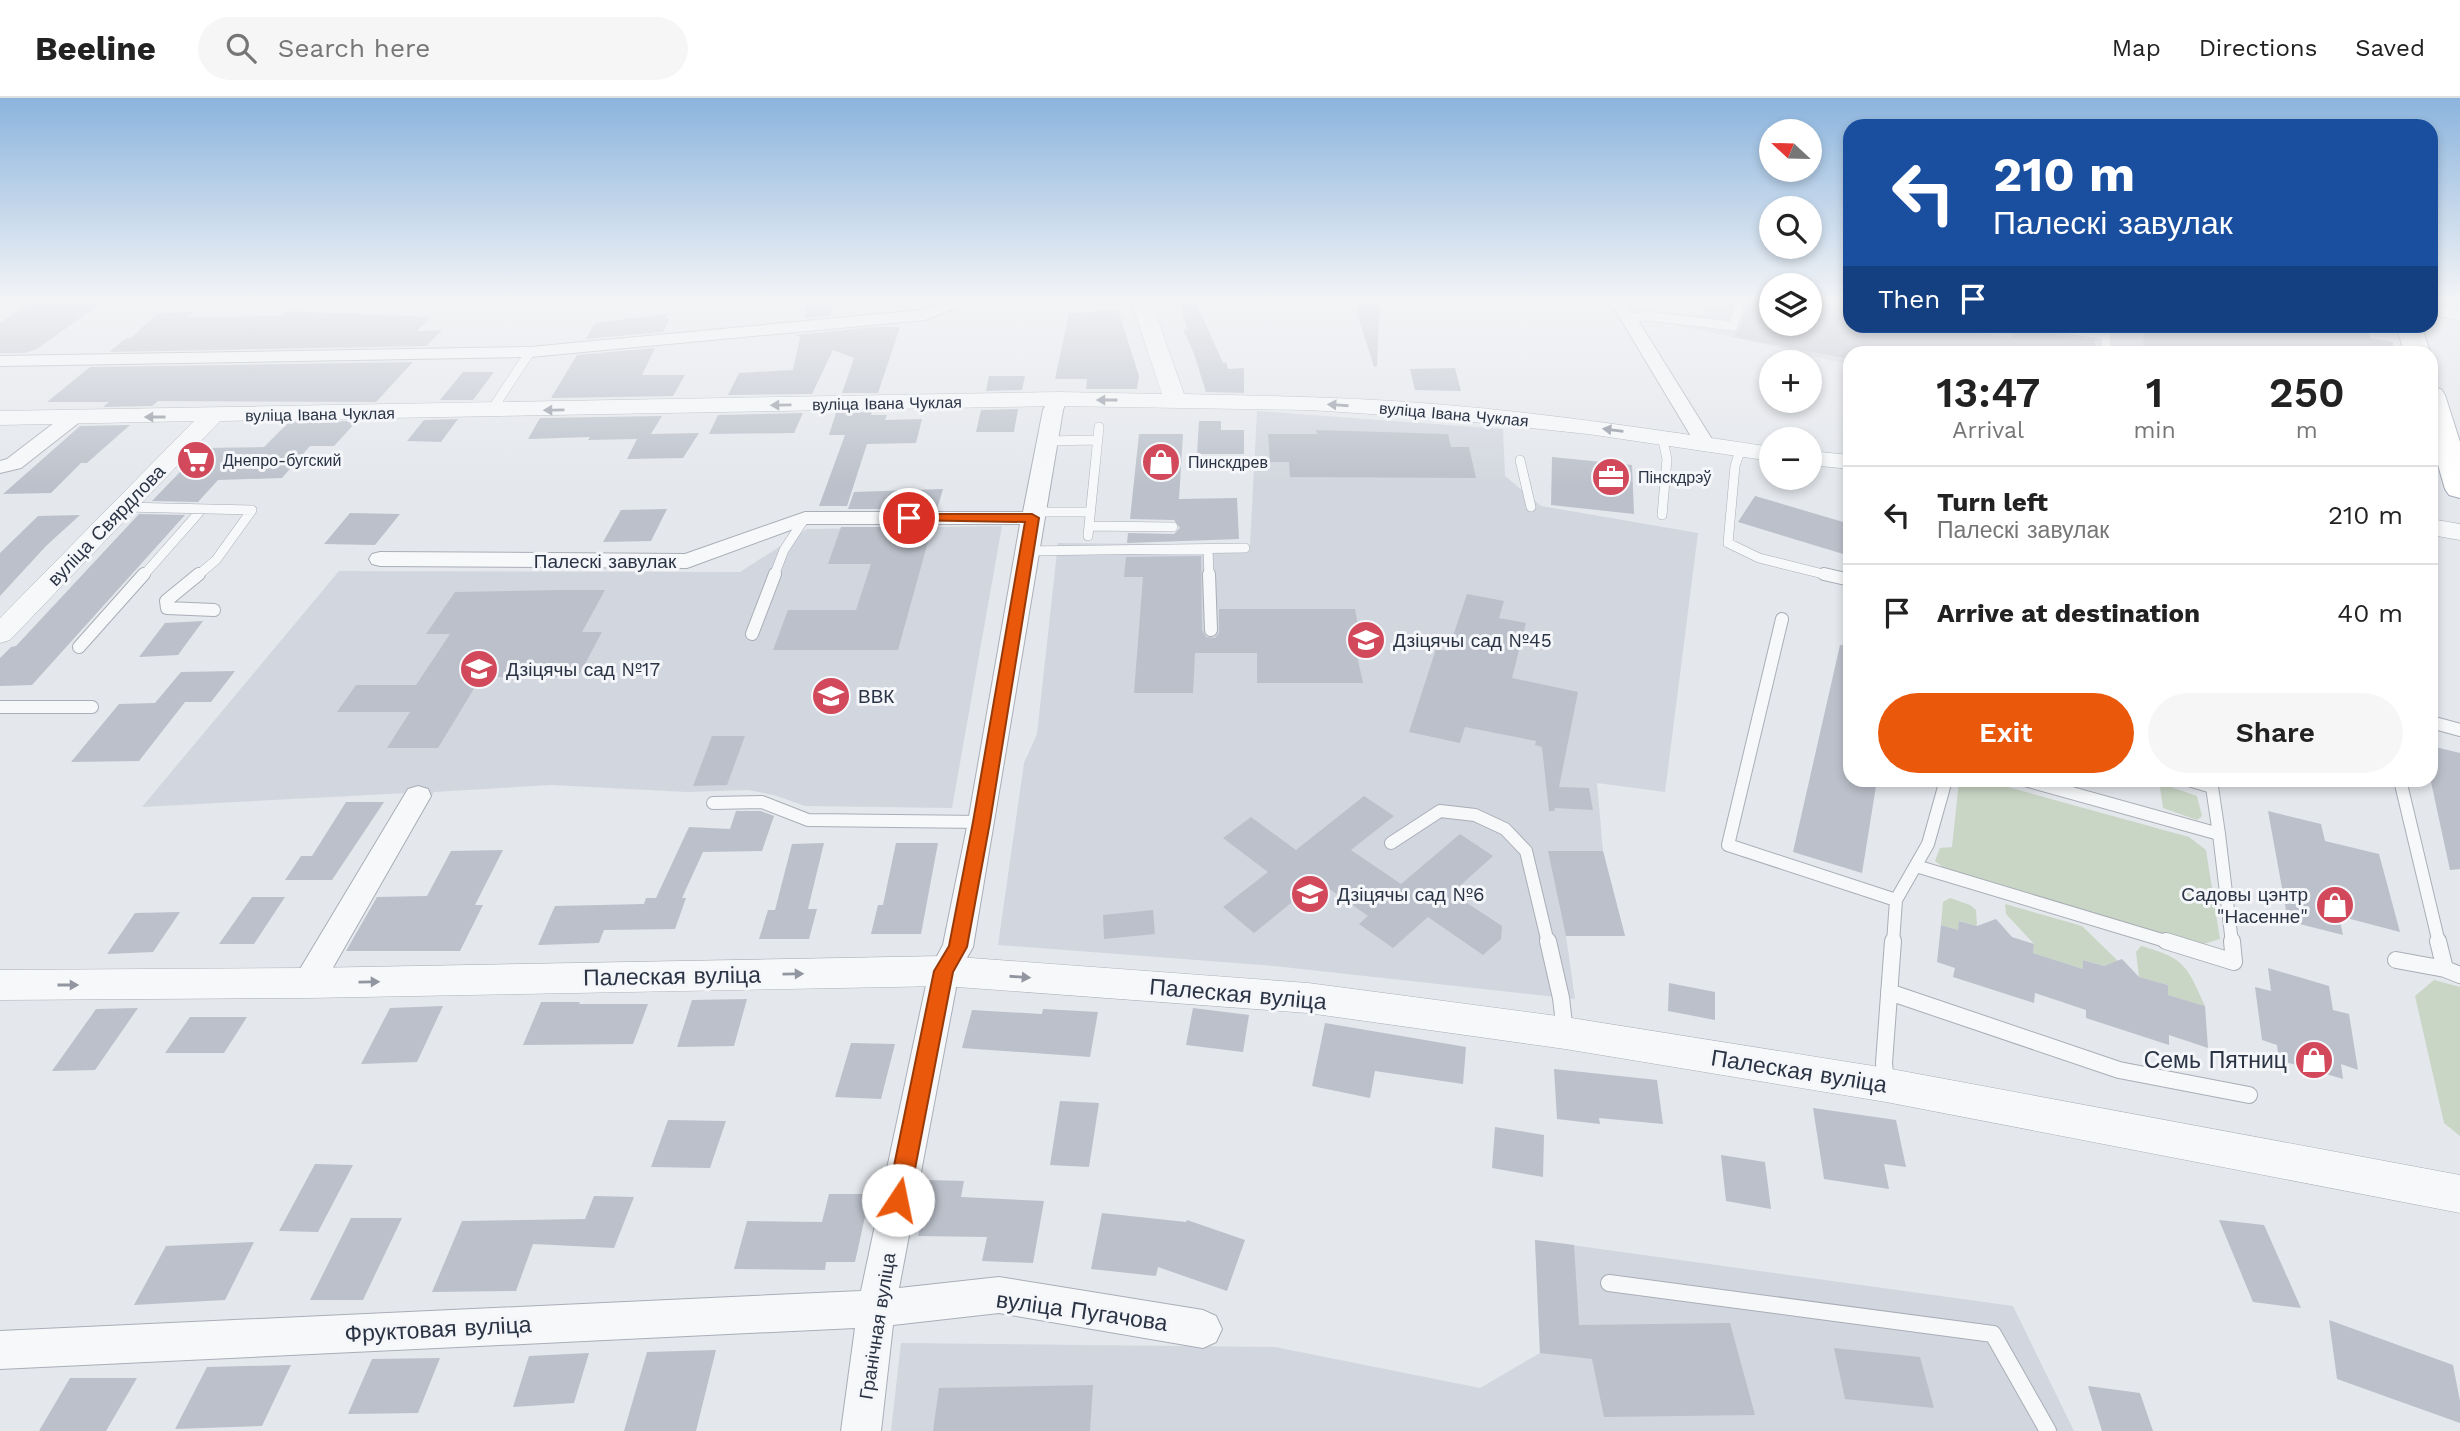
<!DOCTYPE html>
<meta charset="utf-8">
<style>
:root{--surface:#fff;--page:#f6f6f6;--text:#222;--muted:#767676;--line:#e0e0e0;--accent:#ea580c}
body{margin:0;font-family:"Work Sans",sans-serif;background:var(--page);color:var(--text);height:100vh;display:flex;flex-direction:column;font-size:26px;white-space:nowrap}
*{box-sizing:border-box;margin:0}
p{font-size:23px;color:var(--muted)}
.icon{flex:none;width:38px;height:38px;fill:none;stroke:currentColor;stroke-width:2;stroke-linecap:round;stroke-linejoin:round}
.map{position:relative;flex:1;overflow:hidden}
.side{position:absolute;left:1843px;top:248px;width:595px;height:441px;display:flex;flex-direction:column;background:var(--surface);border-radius:21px;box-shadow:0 4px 10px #0003}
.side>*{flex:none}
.guide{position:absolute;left:1843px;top:21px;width:595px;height:214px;border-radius:21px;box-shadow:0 4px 10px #0003;background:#1a4fa0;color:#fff;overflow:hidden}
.needle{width:46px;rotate:292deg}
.tools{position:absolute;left:1759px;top:21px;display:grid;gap:14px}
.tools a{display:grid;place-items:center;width:63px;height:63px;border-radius:50%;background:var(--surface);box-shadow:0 4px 10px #0003;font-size:35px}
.pin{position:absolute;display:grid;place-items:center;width:60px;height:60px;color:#fff;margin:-30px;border:4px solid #fff;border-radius:50%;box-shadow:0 2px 7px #0007}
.me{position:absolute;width:77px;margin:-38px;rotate:11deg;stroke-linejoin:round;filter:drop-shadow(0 0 5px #0008)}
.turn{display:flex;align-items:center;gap:24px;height:147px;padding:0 35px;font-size:32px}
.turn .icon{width:91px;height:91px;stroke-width:2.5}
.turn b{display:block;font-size:49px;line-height:60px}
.then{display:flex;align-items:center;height:66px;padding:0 35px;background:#0003;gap:14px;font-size:26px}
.eta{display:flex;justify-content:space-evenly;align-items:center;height:119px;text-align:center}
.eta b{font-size:42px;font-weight:600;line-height:49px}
.cta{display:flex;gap:14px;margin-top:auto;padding:14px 35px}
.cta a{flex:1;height:80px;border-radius:42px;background:var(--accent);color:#fff;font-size:28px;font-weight:600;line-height:80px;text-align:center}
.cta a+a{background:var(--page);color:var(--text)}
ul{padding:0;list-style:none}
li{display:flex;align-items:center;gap:21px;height:98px;padding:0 35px;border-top:2px solid var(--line)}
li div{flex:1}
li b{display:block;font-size:26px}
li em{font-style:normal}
header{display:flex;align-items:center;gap:42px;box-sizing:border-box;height:98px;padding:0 35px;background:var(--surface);border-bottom:2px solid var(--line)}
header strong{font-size:33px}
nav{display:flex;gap:38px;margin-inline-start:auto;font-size:24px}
.search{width:490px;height:63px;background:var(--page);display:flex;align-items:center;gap:18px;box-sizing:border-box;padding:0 24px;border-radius:38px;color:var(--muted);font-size:26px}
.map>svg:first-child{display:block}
.built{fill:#d2d6de}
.green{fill:#c9d6c5}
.building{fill:#bbc0ca}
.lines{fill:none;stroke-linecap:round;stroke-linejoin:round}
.service-far2-casing{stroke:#a9aeb7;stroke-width:10}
.service-far1-casing{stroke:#a9aeb7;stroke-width:14}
.service-casing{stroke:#a9aeb7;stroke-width:18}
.minor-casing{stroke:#a9aeb7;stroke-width:2}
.tertiary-casing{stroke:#a9aeb7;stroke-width:1}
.primary-casing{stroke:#a3abb8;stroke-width:2}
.service-far2{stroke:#f7f8fa;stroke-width:9}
.service-far1{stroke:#f7f8fa;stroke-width:12}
.service{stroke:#f7f8fa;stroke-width:16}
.minor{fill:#f7f8fa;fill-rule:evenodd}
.tertiary{fill:#f7f8fa;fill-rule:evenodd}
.primary{fill:#fff;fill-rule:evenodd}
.oneway{fill:#9196a0}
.route{fill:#ea580c;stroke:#983908;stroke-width:2}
.labels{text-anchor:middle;stroke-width:6;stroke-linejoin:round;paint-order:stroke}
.far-street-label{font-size:16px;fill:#2b3445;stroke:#f4f6f9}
.far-poi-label{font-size:16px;fill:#2b3445;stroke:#f4f6f9;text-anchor:start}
.street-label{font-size:19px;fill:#2b3445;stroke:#f4f6f9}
.poi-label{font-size:19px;fill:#2b3445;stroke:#f4f6f9;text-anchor:start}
.near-street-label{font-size:23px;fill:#2b3445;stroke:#f4f6f9}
.near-poi-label{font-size:23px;fill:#2b3445;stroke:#f4f6f9;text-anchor:end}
</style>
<header>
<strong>Beeline</strong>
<div class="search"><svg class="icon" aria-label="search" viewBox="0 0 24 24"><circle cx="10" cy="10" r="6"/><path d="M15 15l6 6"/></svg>Search here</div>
<nav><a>Map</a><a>Directions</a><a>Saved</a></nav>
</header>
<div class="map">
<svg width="2460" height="1333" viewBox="0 0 2460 1333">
<rect width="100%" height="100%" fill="#e4e7ec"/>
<path class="built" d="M1711,200h60v26h39v-26h40v28h517l7,27 -524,1v11l-117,-28 -84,-17 -1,-9 56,4z
M1257,313l246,18 2,47 36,30 157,27 -33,259 -68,-9 6,68 22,85h-59l9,63 -301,-33 -276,-21 26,-182 13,-29 21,-191 192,2z
M1002,428l-50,282 -147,-2 -31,-11 -26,-5 -61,2 -136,-7 -117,7 -28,48 -25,2 27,-49 -266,14 197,-236 401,1 67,-43z
M1535,1142l478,66 61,125h-1183l10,-88 374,4 205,41 60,-35z"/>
<path class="green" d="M1959,683h27l203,56 17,13 14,89 -20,6 -253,-75 -12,-9 5,-13 12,-1z
M2165,687l32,11 5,20 -5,4 -34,-12 -3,-21z
M1950,800l20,7 6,5 1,16 -17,-5 -2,9 -17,-5 2,-23z
M2005,806l77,22 36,35 -14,5 -20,-6 -1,9 -50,-16 1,-9 -28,-30z
M2141,848c44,12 46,20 64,60l-37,-11v-10l-29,-8 -3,-25z
M2434,882l26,7v149l-16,-13 -29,-127z"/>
<path class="building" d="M36,200h72l-71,51 -12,4h-25v-30z
M1178,200h16l29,65 3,-1 2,7 16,-1v25l-38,-1 -12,-38 -11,-25h4z
M1358,200h22l-3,68 -3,1 -17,-54z
M1750,200h21v26h39v-23l40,8v17h92l70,12 1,-12h25l6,7 51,7v14h-245v5l-117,-22 7,-9z
M807,207h26l-3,11 -26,2z
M1118,212l21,66 -2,13h-51l1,-10h-32l14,-66z
M285,213l145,6 -13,14 25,-1 -15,16 -318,6 17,-14h5l27,-25 36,-1 -6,5 92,-1z
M667,216l-2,5 5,-1 -7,14 -77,7 9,-16z
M2144,228h158l37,6 -1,-6h29l3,12 23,4 -1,12h-249z
M874,229h26l-22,66h-36l12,-35 -21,-8 -21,44 -84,1 11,-22 54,-3 7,-33 -5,-2z
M655,250l-13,27h43l-12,21 -122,2 26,-43z
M413,264l-37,40 -218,-1 -6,5 -49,1 6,-5h-62l43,-35z
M1455,270l6,23 -46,-1 -5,-21z
M463,274h31l-21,28h-33z
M989,278h36l-3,14 -36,1z
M1018,311l-4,23h-38l5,-22z
M872,314l-1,3h16l-2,5 37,-1 -6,24 -49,1 -20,62h-28l26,-71h-16l7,-22z
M803,315l-9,20 -85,1 9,-19z
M662,318l-11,18 48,-1 -16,25 -56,1 10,-20 -49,1 2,-3 -62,2 12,-21z
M458,321l-17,23 -34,-1 17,-21z
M357,323l-23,25h-24l-28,32 -64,2 -20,22 -46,-1 51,-53 61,-1 25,-25z
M1199,323h22v9h23v24h-47z
M130,327l-43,38h-6l-30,30 -48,1 77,-68z
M1316,332l132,4 3,13h18l7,31 -186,-1 -1,-15h-19l-2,-28h49z
M1139,336h44l-4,65 58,-1 2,41 -112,4 1,-10 46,1 6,-6 -6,-8 -44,-1z
M1552,359l80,8 2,49 -83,-9z
M943,391l-6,20h-89l6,-17z
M1755,398l95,28v32l-112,-34z
M667,411l-16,32 -48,1 18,-32z
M350,415l50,1 -25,31 -51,-1z
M139,416l46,1 -153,170 -32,1v-28l11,-11 5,-1z
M80,417l-34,31 -46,50v-43l38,-37z
M841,429h91l-34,123h-125l15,-40h68l15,-46h-43z
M1201,458l1,74 4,7 9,1 4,-5v-24h136l8,44 -7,-2 7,32h-106v-30h-62l-2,40h-59l9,-116h-19l2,-20z
M563,492h42l-23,42h20l-24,45h-97l-43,71h-51l23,-36h-73l19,-27h60l34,-51h-24l29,-42z
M1467,496l37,7 -5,17 27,5 -14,55 66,14 -19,95 30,1 4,22 -38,-2 -1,3h-5l-7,-64 -7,-2 1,-4 -71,-14 -5,16 -51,-11 27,-83 12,2z
M203,523l-25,34 -39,2 26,-34z
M1840,547l10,1v134h27l-15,93 -69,-21z
M235,573l-24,31h-26l-46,59 -68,1 48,-58 36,-1 26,-31z
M712,638h33l-18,49 -34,1z
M2431,648l29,7v116l-10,1 -19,-88z
M1364,698l30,20 -43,34 50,34 59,-50 33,22 -41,37 50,33 -1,13 -18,16 -55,-38 -35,31 -34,-24 9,-8 -50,-35 -64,52 -31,-26 45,-35 -45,-34 28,-21 45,33z
M346,704h38l-52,78h-47l16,-24h11z
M736,713h25l13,5 -12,35 -59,1 -21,46h4l-11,31 -71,1 -5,13 -61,2 17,-39 89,-2 2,-6h10l33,-71 41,2z
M2268,713l53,13 4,17 54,13 21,78 -61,-16 4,19 -55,-14z
M824,745l-16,66h9l-8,30h-50l9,-29h7l17,-66z
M896,745h42l-17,91h-50l7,-29h5z
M503,752l-28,55h8l-23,46h-114l31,-54 50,-1 24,-45z
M1548,753h55l22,85h-59z
M252,799h33l-31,47h-35z
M1153,812l2,24 -51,5 -1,-24z
M180,814l-27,40 -46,2 28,-41z
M1996,821l16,18 22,7 -1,9 50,16v-9l21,6 18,-7 17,18 29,8v10l37,11 3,42 -39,-13v10l-83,-27v-8l-51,-17 -1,10 -81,-26 2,-9 -18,-6 4,-37 17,5 1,-9 18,5z
M2268,870l61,18 4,24 16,4 9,56 -17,-6 2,15 -64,-19 -2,-15 -15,-5 -7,-53 16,4z
M1669,885l46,9v28l-47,-9z
M747,901l-13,47 -57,1 15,-47z
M541,904h39l-1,2h69l-15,40 -110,1z
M443,908l-26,56 -56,2 29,-56z
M138,910l-43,62 -43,1 44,-62z
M1193,910l56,7 -6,37 -57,-7z
M1043,911l55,3 -8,45 -128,-9 10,-38 70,4z
M190,919h57l-23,36h-59z
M1325,925l141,24 -3,37 -88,-13 -5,27 -58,-12z
M851,945l44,1 -14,55 -46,-2z
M1554,971l103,11 6,44 -64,-6 1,6 -43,-5z
M1060,1003l39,2 -10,64 -39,-2z
M1813,1010l83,12 10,47 -22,-3 5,25 -65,-10z
M668,1022l58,1 -16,47 -59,-1z
M1495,1029l49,8 -1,42 -51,-9z
M1721,1057l44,7 6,47 -45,-8z
M315,1066l38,1 -35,67 -39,-1z
M929,1082l35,1 -3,16 83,4 -11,62 -51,-2 5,-24 -69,-1z
M829,1096h41l-15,68h-29l-1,8 -91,-1 13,-48 75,1z
M594,1098l40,1 -20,51 -81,-4 -17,47 -84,1 30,-71 123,-2z
M1102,1115l84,9 1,-2 58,20 -18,51 -69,-24 -2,9 -65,-7z
M351,1120h51l-39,82h-53z
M2219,1122l45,5 37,83 -48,-6z
M1535,1142l39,5 5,80 151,-2 25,92 -151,2 -12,-58 -52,-6z
M254,1144l-29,58 -91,5 32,-59z
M2329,1222l124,45 7,36v22l-123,-44z
M1834,1250l86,9 14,51 -89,-9z
M716,1252l-20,81h-72l23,-79z
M589,1255l-15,50 -61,4 16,-51z
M440,1260l-22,55 -70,1 24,-55z
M291,1267l-29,61 -87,3 32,-62z
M70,1280h67l-31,53h-67z
M1093,1287l-3,46h-157l6,-43z
M2088,1288l52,7 13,38h-51z"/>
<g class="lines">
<defs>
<path id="service-far2" d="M2431,212l29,6
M1630,220l19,-2 84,10 9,-28
M2045,228l61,9v19
M491,313l39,-59
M1662,338l5,23 -5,56
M1047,343l50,-1
M1740,353l-5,15 -7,77 31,15 72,18
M1520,362l11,47
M124,409l128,3 -36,50 -19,16
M1033,414h57
M1089,428l84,1
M1088,438l11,-109
M1208,451l1,27
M1026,453l219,-3
M143,478l59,-67
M774,478l10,-26 21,-32"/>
<path id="service-far1" d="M199,476l-33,27 1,7 47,2
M1209,476l2,56
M1824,476l26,6
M1782,521l-54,226 168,55
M752,536l23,-60
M79,549l65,-73
M0,609h92
M2431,624l29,8
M2025,682l194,54 13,109
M2189,682l23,7 7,47
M2400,682l39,163
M713,705l49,-1 46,18 174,2
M1391,745l49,-32 35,4 30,14 21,22 22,92
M1916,768l256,77
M1893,845l3,-43 32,-56 18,-64"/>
<path id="service" d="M1548,843l13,57 4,34
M2166,843l68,21 -2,-21
M2438,843l7,28
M2396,862l49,9 15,6
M1889,894l230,78 130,25
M1886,986l-2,-21 9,-122
M1609,1185l384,51 55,97"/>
<path id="minor" d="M951,200h22l-2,4 -46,18 -395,37 -530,9v-10l530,-9 392,-37z
M1608,200h16l91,146 -3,4h-14z
M1058,295l9,6 -4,11 -90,537 -14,25 -60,316 100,-11 204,33 13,6 6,13 -6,13 -13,6 -204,-35 -106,12 -12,106h-40l14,-103 -855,41v-38l861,-40 68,-320 14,-26 25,-123 52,-298h-213l-120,44 -307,-2 -8,-2 -3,-5 3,-5 8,-2 305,2 120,-42h218l20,-102 8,-15z
M74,313l7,2 3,4 -3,4 -60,47 -21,5v-12l7,-2 60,-46z
M418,688l10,3 3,7 -112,196 -11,3 -11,-3 -4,-9 4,-9 111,-185z"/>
<path id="tertiary" d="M1130,200h20l34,96c84,2 167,3 250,10 113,9 225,26 337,43v14l-183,-27 -154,-16 -125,-8 -251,-4 -838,15 -210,219 -10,3v-25l194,-197 -194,4v-14l1058,-19 104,2z
M1810,353l40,4v14l-40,-4z
M2431,421l29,5v16l-29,-5z
M944,858l364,27 257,34 321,51 574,107v38l-574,-111 -321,-53 -257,-36 -364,-27 -636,12 -308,2v-30l308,-2z"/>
<path id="primary" d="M2396,228h25l10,28v1l-26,-1z
M2431,289l10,2 4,6 15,47v56l-11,-3 -4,-6 -14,-48z"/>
</defs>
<use href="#service-far2" class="service-far2-casing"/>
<use href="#service-far1" class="service-far1-casing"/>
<use href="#service" class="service-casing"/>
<use href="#minor" class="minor-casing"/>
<use href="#tertiary" class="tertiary-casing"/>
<use href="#primary" class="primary-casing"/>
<use href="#service-far2" class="service-far2"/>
<use href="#service-far1" class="service-far1"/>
<use href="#service" class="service"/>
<use href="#minor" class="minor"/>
<use href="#tertiary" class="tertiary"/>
<use href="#primary" class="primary"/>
</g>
<defs><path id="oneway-solid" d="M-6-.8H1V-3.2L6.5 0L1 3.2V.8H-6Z" transform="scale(1.75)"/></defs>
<g class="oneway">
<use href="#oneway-solid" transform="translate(1107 302) rotate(-180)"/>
<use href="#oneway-solid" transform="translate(781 307) rotate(179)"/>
<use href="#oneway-solid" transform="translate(1338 307) rotate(-176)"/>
<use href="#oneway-solid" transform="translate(554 312) rotate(179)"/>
<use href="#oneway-solid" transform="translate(155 319) rotate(180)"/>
<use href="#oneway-solid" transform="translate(1613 332) rotate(-173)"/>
<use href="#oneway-solid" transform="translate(793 876) rotate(-1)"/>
<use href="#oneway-solid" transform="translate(1020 879) rotate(4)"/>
<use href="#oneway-solid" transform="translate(369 884) rotate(-1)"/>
<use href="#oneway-solid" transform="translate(68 887)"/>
</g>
<linearGradient id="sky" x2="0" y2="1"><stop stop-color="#8bb4dd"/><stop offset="0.52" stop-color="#f3f4f6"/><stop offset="1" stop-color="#f3f4f6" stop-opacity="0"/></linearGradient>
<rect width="2460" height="387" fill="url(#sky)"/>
<path class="route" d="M909,416h123l7,4 -49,304 -23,125 -14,25 -44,228 -4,7 -7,3 -8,-3 -3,-7 47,-229 15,-25 24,-124 52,-300 -120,-2 -2,-2z"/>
<defs>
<symbol id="supermarket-disc" viewBox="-11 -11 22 22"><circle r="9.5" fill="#d1495b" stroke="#f4f6f9"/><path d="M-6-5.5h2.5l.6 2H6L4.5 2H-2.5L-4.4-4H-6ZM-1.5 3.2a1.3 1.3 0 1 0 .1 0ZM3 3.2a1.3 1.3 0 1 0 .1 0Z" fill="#fff"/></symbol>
<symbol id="shop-disc" viewBox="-11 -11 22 22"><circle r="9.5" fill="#d1495b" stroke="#f4f6f9"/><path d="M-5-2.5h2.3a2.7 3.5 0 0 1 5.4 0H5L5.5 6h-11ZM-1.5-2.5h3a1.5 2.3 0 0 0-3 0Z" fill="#fff"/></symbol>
<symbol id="office-disc" viewBox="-11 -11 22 22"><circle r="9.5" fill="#d1495b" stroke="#f4f6f9"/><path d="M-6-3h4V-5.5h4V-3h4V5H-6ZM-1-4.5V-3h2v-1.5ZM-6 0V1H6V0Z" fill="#fff"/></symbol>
<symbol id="school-disc" viewBox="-11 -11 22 22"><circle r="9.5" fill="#d1495b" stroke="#f4f6f9"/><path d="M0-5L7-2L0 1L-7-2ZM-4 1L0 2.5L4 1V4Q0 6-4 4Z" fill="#fff"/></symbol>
</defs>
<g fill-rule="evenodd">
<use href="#supermarket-disc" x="174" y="340" width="44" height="44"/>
<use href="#shop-disc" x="1139" y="342" width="44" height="44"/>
<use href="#office-disc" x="1589" y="357" width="44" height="44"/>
<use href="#school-disc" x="1344" y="520" width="44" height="44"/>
<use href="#school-disc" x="457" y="549" width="44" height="44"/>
<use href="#school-disc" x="809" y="576" width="44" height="44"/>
<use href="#school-disc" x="1288" y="774" width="44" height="44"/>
<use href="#shop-disc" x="2313" y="785" width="44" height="44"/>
<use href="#shop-disc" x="2292" y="940" width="44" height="44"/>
</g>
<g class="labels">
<g class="far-street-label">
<text transform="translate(887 305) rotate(-1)" y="6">вуліца Івана Чуклая</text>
<text transform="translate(320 316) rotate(-1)" y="6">вуліца Івана Чуклая</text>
<text transform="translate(1454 316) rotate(5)" y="6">вуліца Івана Чуклая</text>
</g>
<g class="far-poi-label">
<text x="223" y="368">Днепро-бугский</text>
<text x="1188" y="370">Пинскдрев</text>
<text x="1638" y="385">Пінскдрэў</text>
</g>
<g class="street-label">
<text transform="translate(106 427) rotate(-46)" y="7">вуліца Свярдлова</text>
<text x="605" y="470">Палескі завулак</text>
<text transform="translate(877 1228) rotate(-81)" y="7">Гранічная вуліца</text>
</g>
<g class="poi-label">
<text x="1393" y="549">Дзіцячы сад №45</text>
<text x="506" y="578">Дзіцячы сад №17</text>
<text x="858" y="605">ВВК</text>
<text x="1337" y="803">Дзіцячы сад №6</text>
<text x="2308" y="803" text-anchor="end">Садовы цэнтр<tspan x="2308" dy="22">"Насенне"</tspan></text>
</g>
<g class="near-street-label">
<text transform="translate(672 878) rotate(-1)" y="8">Палеская вуліца</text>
<text transform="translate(1238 896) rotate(5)" y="8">Палеская вуліца</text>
<text transform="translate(1799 973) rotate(9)" y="8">Палеская вуліца</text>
<text transform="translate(1082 1213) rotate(8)" y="8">вуліца Пугачова</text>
<text transform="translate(438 1231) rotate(-3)" y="8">Фруктовая вуліца</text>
</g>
<g class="near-poi-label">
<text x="2287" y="970">Семь Пятниц</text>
</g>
</g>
</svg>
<div class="tools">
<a><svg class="needle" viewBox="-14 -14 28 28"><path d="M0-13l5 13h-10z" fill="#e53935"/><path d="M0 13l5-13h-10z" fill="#767676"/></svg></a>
<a><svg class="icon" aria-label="search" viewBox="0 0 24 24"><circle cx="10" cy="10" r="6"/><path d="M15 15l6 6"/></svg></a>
<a><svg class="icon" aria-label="layers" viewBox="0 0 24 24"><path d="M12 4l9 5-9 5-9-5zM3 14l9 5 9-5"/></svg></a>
<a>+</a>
<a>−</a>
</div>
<div class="pin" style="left:909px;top:420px;background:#d93025"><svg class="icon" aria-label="arrive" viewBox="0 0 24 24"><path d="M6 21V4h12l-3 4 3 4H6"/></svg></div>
<svg class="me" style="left:898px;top:1102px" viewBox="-20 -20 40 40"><circle r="19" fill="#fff"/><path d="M0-13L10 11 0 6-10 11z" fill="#ea580c"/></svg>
<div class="guide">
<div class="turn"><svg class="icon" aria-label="left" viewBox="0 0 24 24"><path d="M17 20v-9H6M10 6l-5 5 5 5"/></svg><div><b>210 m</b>Палескі завулак</div></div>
<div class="then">Then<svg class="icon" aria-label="arrive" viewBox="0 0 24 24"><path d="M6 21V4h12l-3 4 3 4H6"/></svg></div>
</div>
<section class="side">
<div class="eta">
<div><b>13:47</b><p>Arrival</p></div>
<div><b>1</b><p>min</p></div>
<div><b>250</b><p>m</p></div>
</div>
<ul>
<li><svg class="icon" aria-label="left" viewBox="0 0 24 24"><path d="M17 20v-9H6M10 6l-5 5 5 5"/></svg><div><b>Turn left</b><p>Палескі завулак</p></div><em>210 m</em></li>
<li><svg class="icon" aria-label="arrive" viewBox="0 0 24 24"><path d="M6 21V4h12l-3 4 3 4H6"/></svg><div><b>Arrive at destination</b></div><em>40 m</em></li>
</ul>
<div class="cta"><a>Exit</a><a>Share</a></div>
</section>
</div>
